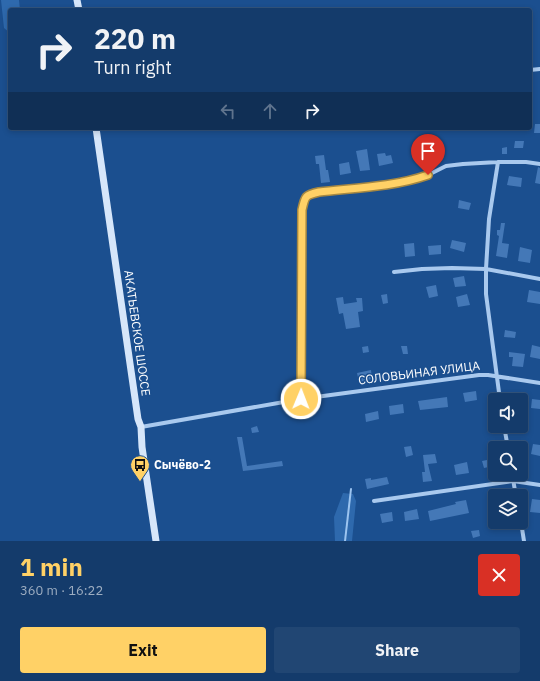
<!DOCTYPE html>
<meta charset="utf-8">
<style>
:root{--surface:#143b6b;--page:#214673;--text:#f1f3f6;--muted:#9dadc1;--line:#33557e;--accent:#ffd166}
body{margin:0;font-family:"IBM Plex Sans",sans-serif;background:var(--page);color:var(--text);height:100vh;display:flex;flex-direction:column;font-size:15px;white-space:nowrap}
*{box-sizing:border-box;margin:0}
p{font-size:13px;color:var(--muted)}
.icon{flex:none;width:22px;height:22px;fill:none;stroke:currentColor;stroke-width:2;stroke-linecap:round;stroke-linejoin:round}
.map{position:relative;height:541px;overflow:hidden}
.panel{display:flex;flex-direction:column;background:var(--surface);flex:1}
.panel>*{flex:none}
.top-card{position:absolute;left:8px;top:8px;width:524px;height:122px;border-radius:4px;box-shadow:0 2px 6px #0003,0 0 0 1px var(--line);background:#143b6b;color:var(--text);overflow:hidden}
.tools{position:absolute;left:488px;top:393px;display:grid;gap:8px}
.tools a{display:grid;place-items:center;width:40px;height:40px;border-radius:4px;background:var(--surface);box-shadow:0 2px 6px #0003,0 0 0 1px var(--line);font-size:20px}
.pin{position:absolute;display:grid;place-items:center;width:34px;height:34px;color:#fff;margin:-41px -17px;border-radius:50% 50% 50% 0;rotate:-45deg;box-shadow:0 0 4px #0007}
.pin .icon{rotate:45deg}
.me{position:absolute;width:44px;margin:-22px;rotate:1deg;stroke-linejoin:round;filter:drop-shadow(0 0 3px #0008)}
.turn{display:flex;align-items:center;gap:14px;height:84px;padding:0 20px;font-size:18px}
.turn .icon{width:52px;height:52px;stroke-width:2.5}
.turn b{display:block;font-size:28px;line-height:34px}
.lanes{display:flex;align-items:center;height:38px;padding:0 20px;background:#0003;justify-content:center;gap:20px;direction:ltr}
.lanes .off{opacity:.35}
.round{display:grid;place-items:center;flex:none;width:42px;height:42px;border-radius:4px;background:var(--page)}
.headline{display:flex;align-items:center;justify-content:space-between;height:68px;padding:0 20px}
h1{font-size:24px;font-weight:800;line-height:30px;color:var(--accent)}
.button{display:flex;gap:8px;margin-top:auto;padding:8px 20px}
.button a{flex:1;height:46px;border-radius:4px;background:var(--accent);color:#111;font-size:16px;font-weight:800;line-height:46px;text-align:center}
.button a+a{background:var(--page);color:var(--text)}
.map>svg:first-child{display:block}
.green{fill:#2e69ad}
.lines{fill:none;stroke-linecap:round;stroke-linejoin:round}
.stream{stroke:#9cc4f0;stroke-width:2}
.building{fill:#4478b7}
.street{stroke:#a9c9ee;stroke-width:4}
.secondary{stroke:#d6e6fa;stroke-width:7}
.route-casing{stroke:#a68842;stroke-width:10}
.route{stroke:#ffd166;stroke-width:7}
.labels{text-anchor:middle;stroke-width:3;stroke-linejoin:round;paint-order:stroke}
.street-label{font-size:12px;fill:#fff;stroke:#1b4f8f}
.poi-label{font-size:12px;font-weight:bold;fill:#fff;stroke:#1b4f8f;text-anchor:start}
</style>
<div class="map">
<svg width="540" height="541" viewBox="0 0 540 541">
<rect width="100%" height="100%" fill="#1b4f8f"/>
<path class="green" d="M1,0h18l1,10h-10v23l-6,-5z
M343,493l10,1 3,7 -4,40h-17l-1,-24z"/>
<g class="lines">
<path class="stream" d="M345,541l6,-52"/>
</g>
<path class="building" d="M535,124h5v9h-6z
M515,141h9l-1,7h-9z
M507,147v7h-5v-6z
M367,149l3,21 -10,1 -4,-20z
M385,153l1,3 5,-1 2,8 -14,3 -2,-12z
M324,155l2,15h2l2,12 -9,1 -2,-19h-3l-1,-8z
M349,162l2,11 -11,2 -1,-11z
M538,167l2,1v16l-5,-1z
M509,176l13,2 -1,9 -14,-2z
M459,200l12,3 -2,7 -11,-2z
M501,223h4l-3,20 7,1 -2,14 -11,-2 3,-20 -2,-1v-5h3z
M452,240l14,3 -2,9 -14,-4z
M414,243l1,13 -10,1 -1,-13z
M441,245v9l-12,1 -1,-9z
M520,247l12,3 -2,13 -12,-2z
M464,276l2,10 -11,1 -2,-9z
M436,285l2,11 -9,2 -3,-11z
M529,290l11,2v12l-13,-2z
M387,294l1,9 -5,1 -2,-9z
M467,294l3,11 -12,2 -2,-10z
M343,297l1,7 13,-2 -1,-4h6l1,13 -5,1 2,15 -14,2 -3,-16 -4,1 -3,-16z
M505,330l11,2 -1,6 -11,-1z
M532,345l8,2v12l-10,-2z
M368,346l1,6 -6,1 -1,-6z
M401,346h6l1,8h-5z
M509,352l16,2 -2,13 -11,-1 1,-9h-4z
M371,370l1,9 -13,3 -2,-9z
M476,391l1,9 -12,2 -2,-9z
M447,397l1,10 -28,3 -2,-9z
M532,399l8,1v9l-9,-1z
M403,404l1,9 -14,2 -1,-9z
M378,411l1,8 -13,3 -1,-8z
M257,426l2,6 -7,1 -1,-5z
M237,437h5l5,29 35,-5 1,5 -40,5z
M533,444l7,1v11l-9,-2z
M411,446l2,9 -7,2 -2,-10z
M435,454l2,9 -9,1 4,17 -9,1 -1,-10h3l-2,-17z
M492,459l1,7 -9,2 -2,-7z
M467,462l2,11 -13,2 -2,-10z
M387,477l2,7 -22,5 -2,-10 6,-1v2z
M532,499l8,1v13l-10,-1z
M466,500l3,13 -39,8 -2,-10 28,-7 -1,-2z
M417,509l2,10 -14,2 -1,-9z
M392,512l1,9 -11,2 -2,-9z
M479,530l1,6 -7,2 -2,-7z"/>
<g class="lines">
<path class="street" d="M530,70l10,-1
M498,162l-9,57 -3,50v25l14,106
M394,272l28,-3 30,-1 34,1 54,10
M301,399l1,-189c3,-14 3,-15 17,-19l73,-7 22,-4 14,-5 18,-9 17,-2 35,-2h28l14,2
M504,426l4,22
M141,427l160,-28 178,-24h9l52,8
M512,474l4,22
M374,501l139,-20 27,4
M521,522l3,19"/>
<path class="secondary" d="M77,0l2,10
M96,128l42,291 3,8 1,20 14,94"/>
</g>
<g class="lines">
<defs>
<path id="route" d="M301,399l1,-189c3,-14 3,-15 17,-18 35,-4 75,-5 109,-17"/>
</defs>
<use href="#route" class="route-casing"/>
<use href="#route" class="route"/>
</g>
<defs>
<symbol id="bus-pin" viewBox="-11 -11 22 30"><path d="M0 17L-7.5 6A9.5 9.5 0 1 1 7.5 6Z" fill="#ffd166" stroke="#1b4f8f"/><path d="M-5-6H5V4H4V6H2V4H-2V6H-4V4H-5ZM-3.5-4V0h7V-4ZM-3.5 1.2v1.5H-2V1.2ZM2 1.2v1.5H3.5V1.2Z" fill="#111"/></symbol>
</defs>
<g fill-rule="evenodd">
<use href="#bus-pin" x="129" y="454" width="22" height="30"/>
</g>
<g class="labels">
<g class="street-label">
<text transform="translate(137 333) rotate(82)" y="4">АКАТЬЕВСКОЕ ШОССЕ</text>
<text transform="translate(419 373) rotate(-7)" y="4">СОЛОВЬИНАЯ УЛИЦА</text>
</g>
<g class="poi-label">
<text x="154" y="469">Сычёво-2</text>
</g>
</g>
</svg>
<div class="tools">
<a><svg class="icon" aria-label="sound" viewBox="0 0 24 24"><path d="M4 9h4l5-4v14l-5-4H4zM17 9q2 3 0 6"/></svg></a>
<a><svg class="icon" aria-label="search" viewBox="0 0 24 24"><circle cx="10" cy="10" r="6"/><path d="M15 15l6 6"/></svg></a>
<a><svg class="icon" aria-label="layers" viewBox="0 0 24 24"><path d="M12 4l9 5-9 5-9-5zM3 14l9 5 9-5"/></svg></a>
</div>
<div class="pin" style="left:428px;top:175px;background:#d93025"><svg class="icon" aria-label="arrive" viewBox="0 0 24 24"><path d="M6 21V4h12l-3 4 3 4H6"/></svg></div>
<svg class="me" style="left:301px;top:399px" viewBox="-20 -20 40 40"><circle r="17" fill="#ffd166" stroke="#fff" stroke-width="3"/><path d="M0-11L8 9 0 5-8 9z" fill="#fff"/></svg>
<div class="top-card">
<div class="turn"><svg class="icon" aria-label="right" viewBox="0 0 24 24"><path d="M7 20v-9h11M14 6l5 5-5 5"/></svg><div><b>220 m</b>Turn right</div></div>
<div class="lanes"><svg class="icon off" aria-label="left" viewBox="0 0 24 24"><path d="M17 20v-9H6M10 6l-5 5 5 5"/></svg><svg class="icon off" aria-label="ahead" viewBox="0 0 24 24"><path d="M12 20V5M6 11l6-6 6 6"/></svg><svg class="icon" aria-label="right" viewBox="0 0 24 24"><path d="M7 20v-9h11M14 6l5 5-5 5"/></svg></div>
</div>
</div>
<section class="panel">
<div class="headline"><div><h1>1 min</h1><p>360 m · 16:22</p></div><a class="round" style="background:#d93025;color:#fff"><svg class="icon" aria-label="close" viewBox="0 0 24 24"><path d="M6 6l12 12M18 6L6 18"/></svg></a></div>
<div class="button"><a>Exit</a><a>Share</a></div>
</section>
